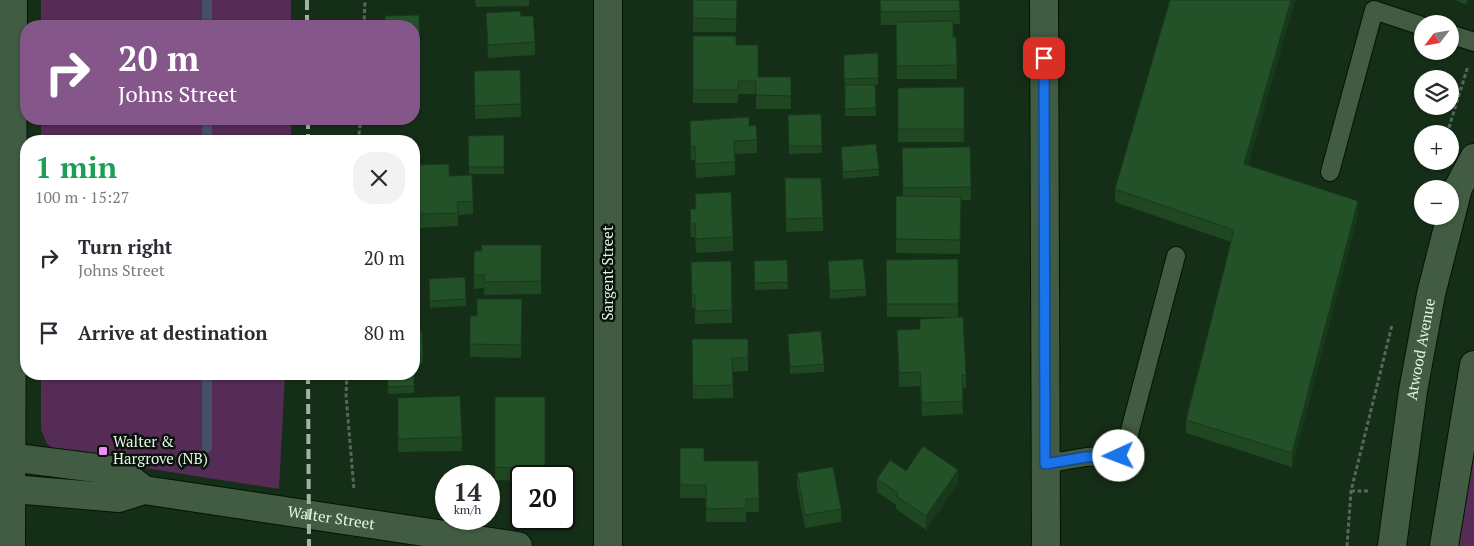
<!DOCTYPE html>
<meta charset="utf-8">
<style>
:root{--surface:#fff;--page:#f2f2f3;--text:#2b2b33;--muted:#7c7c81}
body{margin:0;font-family:"PT Serif",serif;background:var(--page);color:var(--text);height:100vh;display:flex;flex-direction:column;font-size:19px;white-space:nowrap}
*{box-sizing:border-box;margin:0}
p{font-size:16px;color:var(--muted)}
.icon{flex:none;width:28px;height:28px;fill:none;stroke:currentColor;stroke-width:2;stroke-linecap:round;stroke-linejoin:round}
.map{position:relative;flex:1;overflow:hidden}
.side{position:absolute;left:20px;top:135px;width:400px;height:245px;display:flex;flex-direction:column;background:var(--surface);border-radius:20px;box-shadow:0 1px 4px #0004}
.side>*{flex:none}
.banner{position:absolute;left:20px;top:20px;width:400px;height:105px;border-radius:20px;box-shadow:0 1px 4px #0004;background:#84568a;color:#fff;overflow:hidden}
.needle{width:32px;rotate:239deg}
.tools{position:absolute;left:1414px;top:15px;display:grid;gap:10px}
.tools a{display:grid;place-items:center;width:45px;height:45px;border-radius:50%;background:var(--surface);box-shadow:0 1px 4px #0004;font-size:25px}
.speed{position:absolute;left:435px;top:465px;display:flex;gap:10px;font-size:25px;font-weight:700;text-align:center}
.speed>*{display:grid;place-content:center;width:65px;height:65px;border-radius:50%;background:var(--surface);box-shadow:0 1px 4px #0004;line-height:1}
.speed small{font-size:12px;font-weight:400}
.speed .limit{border:2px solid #111;border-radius:8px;background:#fff;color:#111}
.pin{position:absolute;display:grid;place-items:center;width:42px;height:42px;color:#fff;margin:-21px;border-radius:10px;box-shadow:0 2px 8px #0006}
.me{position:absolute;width:55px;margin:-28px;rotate:268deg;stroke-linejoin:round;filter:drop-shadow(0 0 4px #0008)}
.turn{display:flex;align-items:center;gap:18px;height:105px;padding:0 15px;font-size:22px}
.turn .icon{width:65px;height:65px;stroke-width:2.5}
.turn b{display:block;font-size:35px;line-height:42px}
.round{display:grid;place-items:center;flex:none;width:52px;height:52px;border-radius:20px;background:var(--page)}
.overview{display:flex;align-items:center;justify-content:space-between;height:85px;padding:0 15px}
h1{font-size:30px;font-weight:600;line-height:38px;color:#1e9e55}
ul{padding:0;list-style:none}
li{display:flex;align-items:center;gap:15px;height:75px;padding:0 15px}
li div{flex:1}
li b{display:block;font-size:19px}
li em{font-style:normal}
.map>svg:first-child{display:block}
.green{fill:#542c55}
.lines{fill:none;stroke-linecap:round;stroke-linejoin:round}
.stream{stroke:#464f69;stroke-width:10}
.lane-casing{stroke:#001603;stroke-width:20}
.street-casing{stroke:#001603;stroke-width:30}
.secondary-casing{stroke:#001603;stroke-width:30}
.path{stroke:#546a56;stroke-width:3;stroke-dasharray:4 2.5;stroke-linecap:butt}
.lane{stroke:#415c42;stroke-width:18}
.street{stroke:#415c42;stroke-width:28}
.secondary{stroke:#415c42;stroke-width:28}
.rail{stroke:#a1b4a3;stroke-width:4;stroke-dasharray:10 5;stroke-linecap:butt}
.wall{fill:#1e4722}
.shaded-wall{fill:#18391c}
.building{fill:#235228;stroke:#18391c}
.route-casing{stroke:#114b97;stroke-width:12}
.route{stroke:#1a73e8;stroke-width:9}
.poi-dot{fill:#f18af4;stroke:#091309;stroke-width:2}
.labels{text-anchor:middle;stroke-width:5;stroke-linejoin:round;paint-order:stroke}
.street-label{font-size:15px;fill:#e5f5e6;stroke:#091309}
.poi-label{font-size:15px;fill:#e5f5e6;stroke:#091309;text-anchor:start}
</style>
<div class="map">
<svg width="1474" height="546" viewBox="0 0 1474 546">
<rect width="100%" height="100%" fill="#152e17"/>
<path class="green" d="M41,0h250v26h-250z
M41,119h250v22h-250z
M1474,365v181h-15z
M41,374h244l-6,115 -217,-34 -15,-11 -6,-14z"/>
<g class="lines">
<path class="stream" d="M207,26v-26
M207,141v-22
M207,448v-74"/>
<defs>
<path id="lane" d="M1450,34l24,8
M1330,172l44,-162 48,16
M1045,464l41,-7 36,-2 2,-2 52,-197"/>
<path id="street" d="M608,0v546
M1044,0l2,546
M11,546l2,-546"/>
<g id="secondary">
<path d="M0,456l120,15 24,19"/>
<path id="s1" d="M0,488l119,10 25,-8 374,56"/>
<path id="s2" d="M1392,546l21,-155 18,-97 27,-106 16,-30"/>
<path d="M1444,546l30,-181"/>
</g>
</defs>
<use href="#lane" class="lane-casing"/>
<use href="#street" class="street-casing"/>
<use href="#secondary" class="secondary-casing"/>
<path class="path" d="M364,26l1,-26
M1447,134l21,-68
M358,141l3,-22
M347,374l-1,21 8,95
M1351,491h18
M1347,546l4,-55 41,-166"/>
<use href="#lane" class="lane"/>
<use href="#street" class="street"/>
<use href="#secondary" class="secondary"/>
<path class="rail" d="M307,0v26
M308,119v22
M308,374l1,172"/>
</g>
<path class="wall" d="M475,0h54v6l-53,1z
M693,0h44l-1,32h-43z
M880,0h79l1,24h-7v13h3l1,42h-60l-1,-54h-15z
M1170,0h125l-47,165 110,49 -66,253 -106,-34v-13l45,-178 -116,-40v-13z
M1455,0h13l-2,5z
M486,13l35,3 14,26v13l-47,3z
M419,15l1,55h-6v-44z
M693,36l43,9 22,32h33v32h-35v-15h-18v9h-45z
M878,53v32h-3l1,31h-31l-1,-61z
M520,70l1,47 -46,2 -1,-48z
M964,87v55h-66v-54z
M821,114l1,39 -33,1 -1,-39z
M690,121l59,5 8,14v13l-22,1v21l-39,3 -1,-18h-4z
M504,135v39h-35l-1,-38z
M841,147l38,22v7l-36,3z
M970,147l1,53h-10l-1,54 -64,-1v-57h7l-1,-48z
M416,165l33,11 24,25v13l-15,1v11l-40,2z
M785,178l38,40v13l-37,1z
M695,194l38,43v14l-37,2 -1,-16h-4l-1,-15v-13h5z
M541,245v49l-57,1v-7l-10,1v-38z
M958,259v58h-71l-1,-57z
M787,260l1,29 -33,1 -1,-29z
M828,261l38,28v7l-36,3z
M691,262l41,48v13l-37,1v-16h-3z
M429,279l37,20v7l-36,2z
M522,299l-1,59 -51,-1v-41h7z
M897,330l69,45v13h-4l1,26 -41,2 -2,-30 -21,1z
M414,332l9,24v7l-9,1z
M788,334l36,30v8l-34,2z
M692,339h56v32l-15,1v26l-40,1z
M387,374h27v19l-26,1z
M495,397h50v79h-24v5l-26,-1z
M398,398l64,39v14l-64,1z
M680,448l24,13h54l1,51h-13v10h-40v-24h-26z
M906,471l52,12 -32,47 -30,-21v-4l-19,-13v-13z
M797,473l44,36v13l-36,6 -8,-42z"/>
<path class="shaded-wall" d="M1291,0h4l-51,178v-14z
M961,197v13l-1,44v-14z
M1358,201v13l-66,253v-14z
M958,470v13l-32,47v-14z"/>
<path class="building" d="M693,0h44l-1,19 -43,-1z
M880,0h79l1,11 -79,1z
M1170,0h121l-47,164 114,37 -66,252 -106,-33 48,-190 -119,-41z
M520,11l1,5h12l2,26 -47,3 -2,-32z
M419,15l1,47 -6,1v-37h-29v-10z
M953,21v16h3l1,28 -60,1 -1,-44z
M693,36h43v9h22v32h33v19l-35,-1v-14h-18v9h-45z
M878,53v25l-34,1v-24z
M520,70l1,34 -46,2 -1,-35z
M845,85h30l1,23 -31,1z
M964,87v42h-66v-41z
M821,114l1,32h-33l-1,-31z
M749,117v9l7,-1 1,15 -23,1 1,21 -39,2 -1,-18 -4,1 -1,-26z
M504,135v32h-35l-1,-31z
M876,144l3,25 -36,3 -2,-25z
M970,147l1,40 -68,1 -1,-40z
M449,164v12l23,-1 1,26 -16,1 1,11 -40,1 -2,-49z
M785,178h36l2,40 -37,1z
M731,192l2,45 -37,2 -1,-16 -4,1 -1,-15h6l-1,-15z
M896,196l65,1 -1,43 -64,-1z
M481,245h60v36l-57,1 1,-7h-11v-24h8z
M863,259l3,30 -36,2 -2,-30z
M958,259v45h-71l-1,-44z
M787,260l1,22 -33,1 -1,-22z
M731,261l1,49 -37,1v-16h-3l-1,-33z
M465,277l1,22 -36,2 -1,-22z
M477,299h45l-1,46 -51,-1v-28h7z
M963,317l3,58h-4l1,26 -41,2 -2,-31 -21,1 -2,-43 23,-1v-10z
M422,331l1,25h-9v-24z
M821,331l3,33 -34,3 -2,-33z
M692,339h56v19h-16l1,27 -40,1z
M387,374h27v12l-26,1z
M460,396l2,41 -64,2v-41z
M495,397h50v72l-50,-2z
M923,446l35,24 -32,46 -30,-20 2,-3 -21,-14 13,-19 16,11z
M680,448h24v13h54l1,38h-13v9l-40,1v-24h-26z
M833,467l8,42 -36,6 -8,-42z"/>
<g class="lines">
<defs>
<path id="route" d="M1044,58l1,406 41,-7 33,-1"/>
</defs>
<use href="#route" class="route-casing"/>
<use href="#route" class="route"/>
</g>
<rect class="poi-dot" x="98" y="446" width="10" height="10" rx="2.5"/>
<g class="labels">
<g class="street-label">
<text transform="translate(608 273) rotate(-90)" y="5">Sargent Street</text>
<text dy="5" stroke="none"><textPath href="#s2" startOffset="199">Atwood Avenue</textPath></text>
<text dy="5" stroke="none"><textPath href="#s1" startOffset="335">Walter Street</textPath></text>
</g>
<g class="poi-label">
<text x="113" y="447">Walter &amp;<tspan x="113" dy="17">Hargrove (NB)</tspan></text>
</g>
</g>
</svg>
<div class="tools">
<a><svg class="needle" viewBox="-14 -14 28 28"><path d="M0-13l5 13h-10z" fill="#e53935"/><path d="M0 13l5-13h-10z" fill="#7c7c81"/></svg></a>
<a><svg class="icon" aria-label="layers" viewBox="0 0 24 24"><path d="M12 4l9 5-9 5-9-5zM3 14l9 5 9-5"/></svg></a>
<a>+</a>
<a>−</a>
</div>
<div class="speed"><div>14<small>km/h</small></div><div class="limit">20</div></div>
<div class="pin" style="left:1044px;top:58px;background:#d93025"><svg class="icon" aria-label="arrive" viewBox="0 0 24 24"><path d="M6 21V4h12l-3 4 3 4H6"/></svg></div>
<svg class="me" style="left:1119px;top:456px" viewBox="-20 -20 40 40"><circle r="19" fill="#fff"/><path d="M0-13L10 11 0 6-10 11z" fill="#1a73e8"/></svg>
<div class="banner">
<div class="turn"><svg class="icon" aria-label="right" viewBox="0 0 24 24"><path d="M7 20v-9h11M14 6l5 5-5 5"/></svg><div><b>20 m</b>Johns Street</div></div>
</div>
<section class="side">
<div class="overview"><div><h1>1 min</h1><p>100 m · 15:27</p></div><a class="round"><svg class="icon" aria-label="close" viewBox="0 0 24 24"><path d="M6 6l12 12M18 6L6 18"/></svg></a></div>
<ul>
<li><svg class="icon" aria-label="right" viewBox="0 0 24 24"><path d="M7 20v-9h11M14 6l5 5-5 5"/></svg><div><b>Turn right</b><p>Johns Street</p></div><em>20 m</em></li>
<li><svg class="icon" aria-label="arrive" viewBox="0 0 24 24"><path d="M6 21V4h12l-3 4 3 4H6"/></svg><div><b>Arrive at destination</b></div><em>80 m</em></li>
</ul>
</section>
</div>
